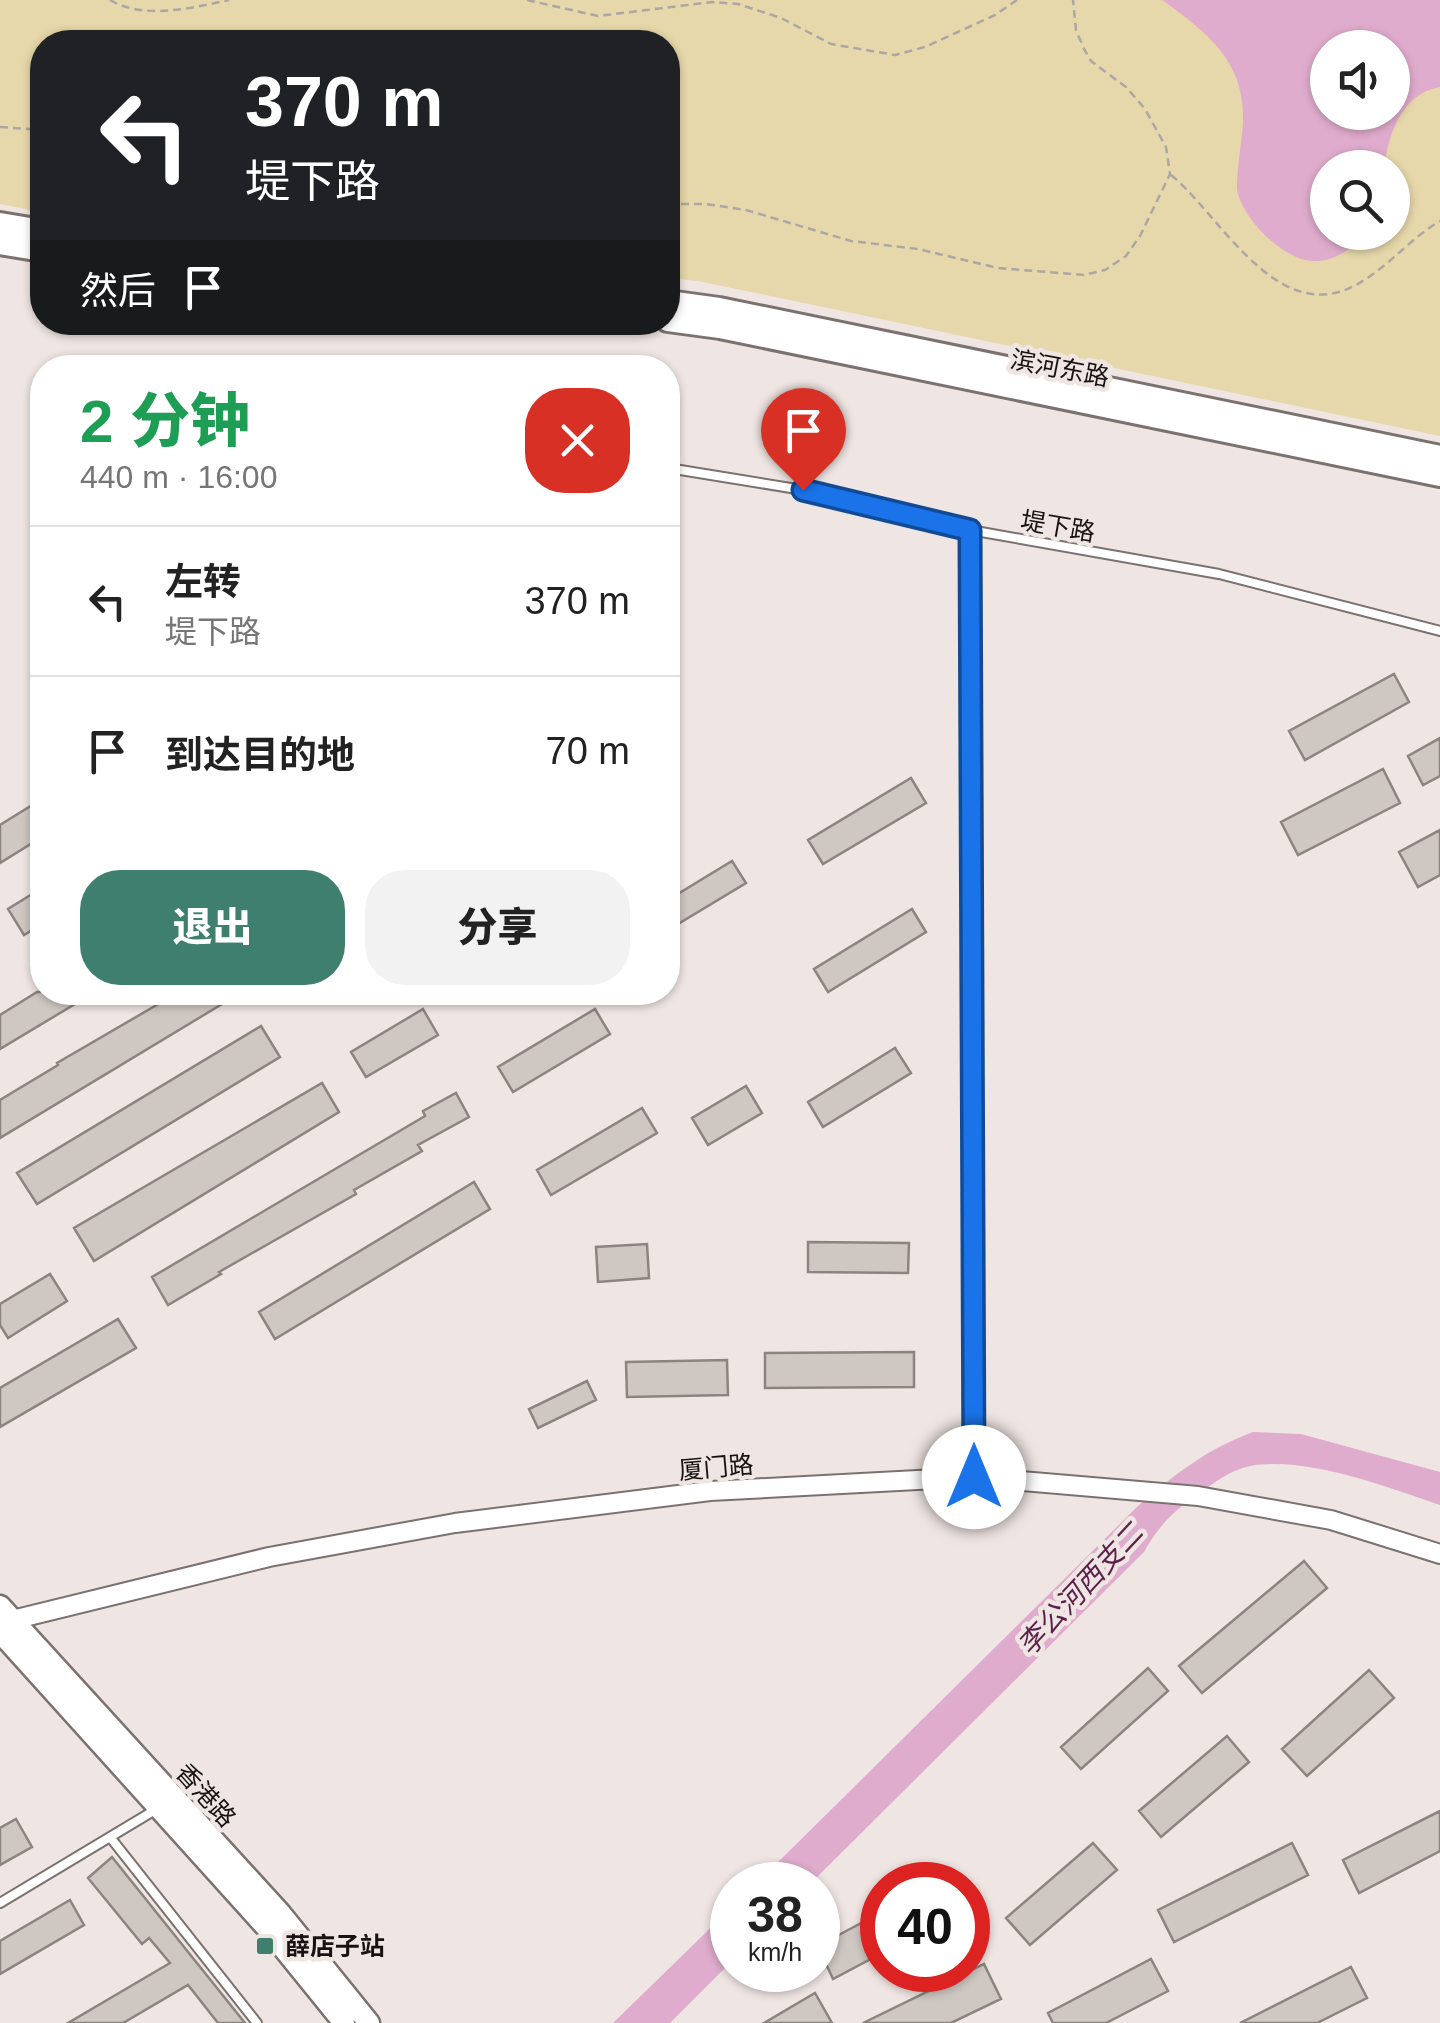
<!DOCTYPE html>
<html lang="zh">
<meta charset="utf-8">
<style>
:root{--surface:#fff;--page:#f2f2f2;--text:#222;--muted:#767676;--line:#e0e0e0;--accent:#3f7f6e}
body{margin:0;font-family:Arial,"Noto Sans SC",sans-serif;background:var(--page);color:var(--text);height:100vh;display:flex;flex-direction:column;font-size:38px;white-space:nowrap}
*{box-sizing:border-box;margin:0}
p{font-size:32px;color:var(--muted)}
.icon{flex:none;width:55px;height:55px;fill:none;stroke:currentColor;stroke-width:2;stroke-linecap:round;stroke-linejoin:round}
.map{position:relative;flex:1;overflow:hidden}
.side{position:absolute;left:30px;top:355px;width:650px;height:650px;display:flex;flex-direction:column;background:var(--surface);border-radius:40px;box-shadow:0 2px 8px #0004}
.side>*{flex:none}
.guide{position:absolute;left:30px;top:30px;width:650px;height:305px;border-radius:40px;box-shadow:0 2px 8px #0004;background:#202124;color:#fff;overflow:hidden}
.buttons{position:absolute;left:1310px;top:30px;display:grid;gap:20px}
.buttons a{display:grid;place-items:center;width:100px;height:100px;border-radius:50%;background:var(--surface);box-shadow:0 2px 8px #0004;font-size:50px}
.speed{position:absolute;left:710px;top:1862px;display:flex;gap:20px;font-size:50px;font-weight:700;text-align:center}
.speed>*{display:grid;place-content:center;width:130px;height:130px;border-radius:50%;background:var(--surface);box-shadow:0 2px 8px #0004;line-height:1}
.speed small{font-size:25px;font-weight:400}
.speed .limit{border:15px solid #d22;background:#fff;color:#111}
.pin{position:absolute;display:grid;place-items:center;width:85px;height:85px;color:#fff;margin:-102px -42px;border-radius:50% 50% 50% 0;rotate:-45deg;box-shadow:0 0 10px #0007}
.pin .icon{rotate:45deg}
.me{position:absolute;width:110px;margin:-55px;rotate:0deg;stroke-linejoin:round;filter:drop-shadow(0 0 8px #0008)}
.turn{display:flex;align-items:center;gap:35px;height:210px;padding:0 50px;font-size:45px}
.turn .icon{width:130px;height:130px;stroke-width:2.5}
.turn b{display:block;font-size:70px;line-height:85px}
.then{display:flex;align-items:center;height:95px;padding:0 50px;background:#0003;gap:20px;font-size:38px}
.round{display:grid;place-items:center;flex:none;width:105px;height:105px;border-radius:40px;background:var(--page)}
.headline{display:flex;align-items:center;justify-content:space-between;height:170px;padding:0 50px}
h1{font-size:60px;font-weight:800;line-height:75px;color:#1e9e55}
.action{display:flex;gap:20px;margin-top:auto;padding:20px 50px}
.action a{flex:1;height:115px;border-radius:40px;background:var(--accent);color:#fff;font-size:40px;font-weight:800;line-height:115px;text-align:center}
.action a+a{background:var(--page);color:var(--text)}
ul{padding:0;list-style:none}
li{display:flex;align-items:center;gap:30px;height:150px;padding:0 50px;border-top:2px solid var(--line)}
li div{flex:1}
li b{display:block;font-size:38px}
li em{font-style:normal}
.map>svg:first-child{display:block}
.green{fill:#e7d8ab;fill-rule:evenodd}
.water{fill:#e0accd;fill-rule:evenodd}
.building{fill:#cfc7c1;stroke:#8b847f;stroke-width:2.5}
.lines{fill:none;stroke-linecap:round;stroke-linejoin:round}
.service-casing{stroke:#7b716f;stroke-width:12}
.tertiary-casing{stroke:#7b716f;stroke-width:22}
.secondary-casing{stroke:#7b716f;stroke-width:25}
.primary-casing{stroke:#7b716f;stroke-width:28}
.path{stroke:#aea6a3;stroke-width:2.5;stroke-dasharray:8 5;stroke-linecap:butt}
.service{stroke:#fff;stroke-width:8}
.tertiary{stroke:#fff;stroke-width:18}
.secondary{stroke:#fff;stroke-width:20}
.primary{stroke:#fff;stroke-width:22}
.route-casing{stroke:#114b97;stroke-width:25}
.route{stroke:#1a73e8;stroke-width:18}
.poi-dot{fill:#3f7f6e;stroke:#efe5e2;stroke-width:4}
.labels{text-anchor:middle;stroke-width:9;stroke-linejoin:round;paint-order:stroke}
.street-label{font-size:25px;fill:#161312;stroke:#efe5e2}
.poi-label{font-size:25px;font-weight:bold;fill:#161312;stroke:#efe5e2;text-anchor:start}
.water-label{font-size:28px;font-style:italic;fill:#5a1f4a;stroke:#efe5e2}
</style>
<div class="map">
<svg width="1440" height="2023" viewBox="0 0 1440 2023">
<rect width="100%" height="100%" fill="#efe5e2"/>
<path class="green" d="M0,0h1440v436l-742,-155 -30,-3v-236h-626v170l-42,-8zM1328,48h64v64h-64zM1328,168h64v64h-64z"/>
<path class="water" d="M1162,0h278v87c-39,7 -51,47 -56,80l-56,1v64l41,1c-15,13 -33,29 -55,28 -31,0 -73,-44 -77,-72 0,-20 3,-36 5,-55 8,-68 -30,-98 -80,-134zM1328,48h64v64h-64z
M1253,1432l48,2 139,38v33c-53,-18 -134,-49 -190,-39 -20,4 -38,18 -54,30 -23,15 -39,32 -52,56l-335,333h-54l383,-379c39,-33 67,-56 115,-74z
M732,1907v54l-62,62h-57z"/>
<path class="building" d="M1394,674l15,28 -104,58 -16,-29z
M1440,738v38l-17,9 -15,-29z
M1383,769l17,34 -102,52 -17,-33z
M911,778l15,25 -103,61 -15,-24z
M42,799v38l-42,26v-38z
M1440,830v45l-22,12 -19,-35z
M732,861l14,22 -78,47v-30z
M42,888v36l-18,11 -16,-26z
M912,909l14,23 -98,60 -14,-23z
M37,992h58l-95,57v-34z
M179,992h63l-242,146v-38l58,-35 -1,-2z
M423,1009l15,26 -72,42 -15,-25z
M595,1009l15,25 -97,58 -15,-25z
M261,1026l19,31 -243,147 -20,-31z
M895,1048l16,25 -88,54 -15,-25z
M322,1083l17,29 -245,149 -20,-33z
M746,1086l16,27 -54,32 -16,-27z
M456,1093l13,24 -51,28 4,6 -68,39 2,4 -137,78 2,2 -53,31 -16,-28 273,-161 -2,-5z
M642,1108l15,25 -106,62 -14,-25z
M474,1182l16,27 -215,130 -16,-27z
M808,1242l101,1 -1,30 -100,-1z
M647,1244l2,34 -51,4 -2,-35z
M50,1274l17,27 -59,37 -8,-13v-21z
M118,1319l18,29 -136,79v-39z
M914,1352v35l-149,1v-35z
M727,1360l1,35 -101,2 -1,-35z
M587,1381l9,19 -58,28 -9,-19z
M1304,1561l23,27 -125,105 -23,-27z
M1148,1668l20,23 -87,78 -20,-22z
M1369,1670l25,28 -87,78 -25,-27z
M1227,1736l22,26 -88,75 -22,-26z
M1440,1811v40l-81,42 -16,-33z
M16,1819l16,28 -32,18v-37z
M1093,1843l24,27 -87,75 -24,-27z
M1292,1843l16,32 -134,67 -16,-32z
M112,1857l133,166h-27l-30,-38 -65,38h-55l102,-60 -21,-25 -7,6 -54,-66z
M70,1900l14,25 -84,49v-33z
M882,1912v41l-49,26 -15,-33z
M1151,1959l17,32 -62,32h-53l-5,-10z
M984,1964l17,35 -50,24h-88z
M1351,1967l16,31 -50,25h-77z
M815,1993l17,30h-68z"/>
<g class="lines">
<defs>
<path id="service" d="M668,468l135,22 167,40 249,44 221,57
M110,1837l147,186
M0,1903l155,-93"/>
<path id="tertiary" d="M970,530l4,947
M0,1623l269,-66 186,-34 255,-32 264,-14 224,19 133,24 109,34"/>
<path id="secondary" d="M0,1606l281,308 88,109
M0,1632l267,296 77,95"/>
<path id="primary" d="M0,224l42,7
M0,243l42,7
M668,302l51,7 721,148
M668,320l52,7 720,148"/>
</defs>
<use href="#service" class="service-casing"/>
<use href="#tertiary" class="tertiary-casing"/>
<use href="#secondary" class="secondary-casing"/>
<use href="#primary" class="primary-casing"/>
<path class="path" d="M110,0c34,20 82,8 119,0
M527,0l71,16 114,-14 26,2 43,14 50,26 64,11 30,-8 70,-32 22,-15
M0,127l42,3
M1171,175c50,41 105,151 183,111 33,-17 55,-47 86,-65
M668,204h38l40,6 105,31 67,8 80,19 86,7 21,-5 21,-14 14,-20 30,-62 -4,-27 -21,-38 -19,-22 -35,-26 -7,-12 -8,-19 -3,-30"/>
<use href="#service" class="service"/>
<use href="#tertiary" class="tertiary"/>
<use href="#secondary" class="secondary"/>
<use href="#primary" class="primary"/>
</g>
<g class="lines">
<defs>
<path id="route" d="M803,490l167,40 4,947"/>
</defs>
<use href="#route" class="route-casing"/>
<use href="#route" class="route"/>
</g>
<rect class="poi-dot" x="255" y="1936" width="20" height="20" rx="5"/>
<g class="labels">
<g class="street-label">
<text transform="translate(1060 368) rotate(11)" y="9">滨河东路</text>
<text transform="translate(1058 526) rotate(10)" y="9">堤下路</text>
<text transform="translate(716 1467) rotate(-5)" y="9">厦门路</text>
<text transform="translate(206 1795) rotate(48)" y="9">香港路</text>
</g>
<g class="poi-label">
<text x="285" y="1955">薛店子站</text>
</g>
<g class="water-label">
<text transform="translate(1080 1589) rotate(-47)" y="10">李公河西支二</text>
</g>
</g>
</svg>
<div class="buttons">
<a><svg class="icon" aria-label="sound" viewBox="0 0 24 24"><path d="M4 9h4l5-4v14l-5-4H4zM17 9q2 3 0 6"/></svg></a>
<a><svg class="icon" aria-label="search" viewBox="0 0 24 24"><circle cx="10" cy="10" r="6"/><path d="M15 15l6 6"/></svg></a>
</div>
<div class="speed"><div>38<small>km/h</small></div><div class="limit">40</div></div>
<div class="pin" style="left:803px;top:490px;background:#d93025"><svg class="icon" aria-label="arrive" viewBox="0 0 24 24"><path d="M6 21V4h12l-3 4 3 4H6"/></svg></div>
<svg class="me" style="left:974px;top:1477px" viewBox="-20 -20 40 40"><circle r="19" fill="#fff"/><path d="M0-13L10 11 0 6-10 11z" fill="#1a73e8"/></svg>
<div class="guide">
<div class="turn"><svg class="icon" aria-label="left" viewBox="0 0 24 24"><path d="M17 20v-9H6M10 6l-5 5 5 5"/></svg><div><b>370 m</b>堤下路</div></div>
<div class="then">然后<svg class="icon" aria-label="arrive" viewBox="0 0 24 24"><path d="M6 21V4h12l-3 4 3 4H6"/></svg></div>
</div>
<section class="side">
<div class="headline"><div><h1>2 分钟</h1><p>440 m · 16:00</p></div><a class="round" style="background:#d93025;color:#fff"><svg class="icon" aria-label="close" viewBox="0 0 24 24"><path d="M6 6l12 12M18 6L6 18"/></svg></a></div>
<ul>
<li><svg class="icon" aria-label="left" viewBox="0 0 24 24"><path d="M17 20v-9H6M10 6l-5 5 5 5"/></svg><div><b>左转</b><p>堤下路</p></div><em>370 m</em></li>
<li><svg class="icon" aria-label="arrive" viewBox="0 0 24 24"><path d="M6 21V4h12l-3 4 3 4H6"/></svg><div><b>到达目的地</b></div><em>70 m</em></li>
</ul>
<div class="action"><a>退出</a><a>分享</a></div>
</section>
</div>
